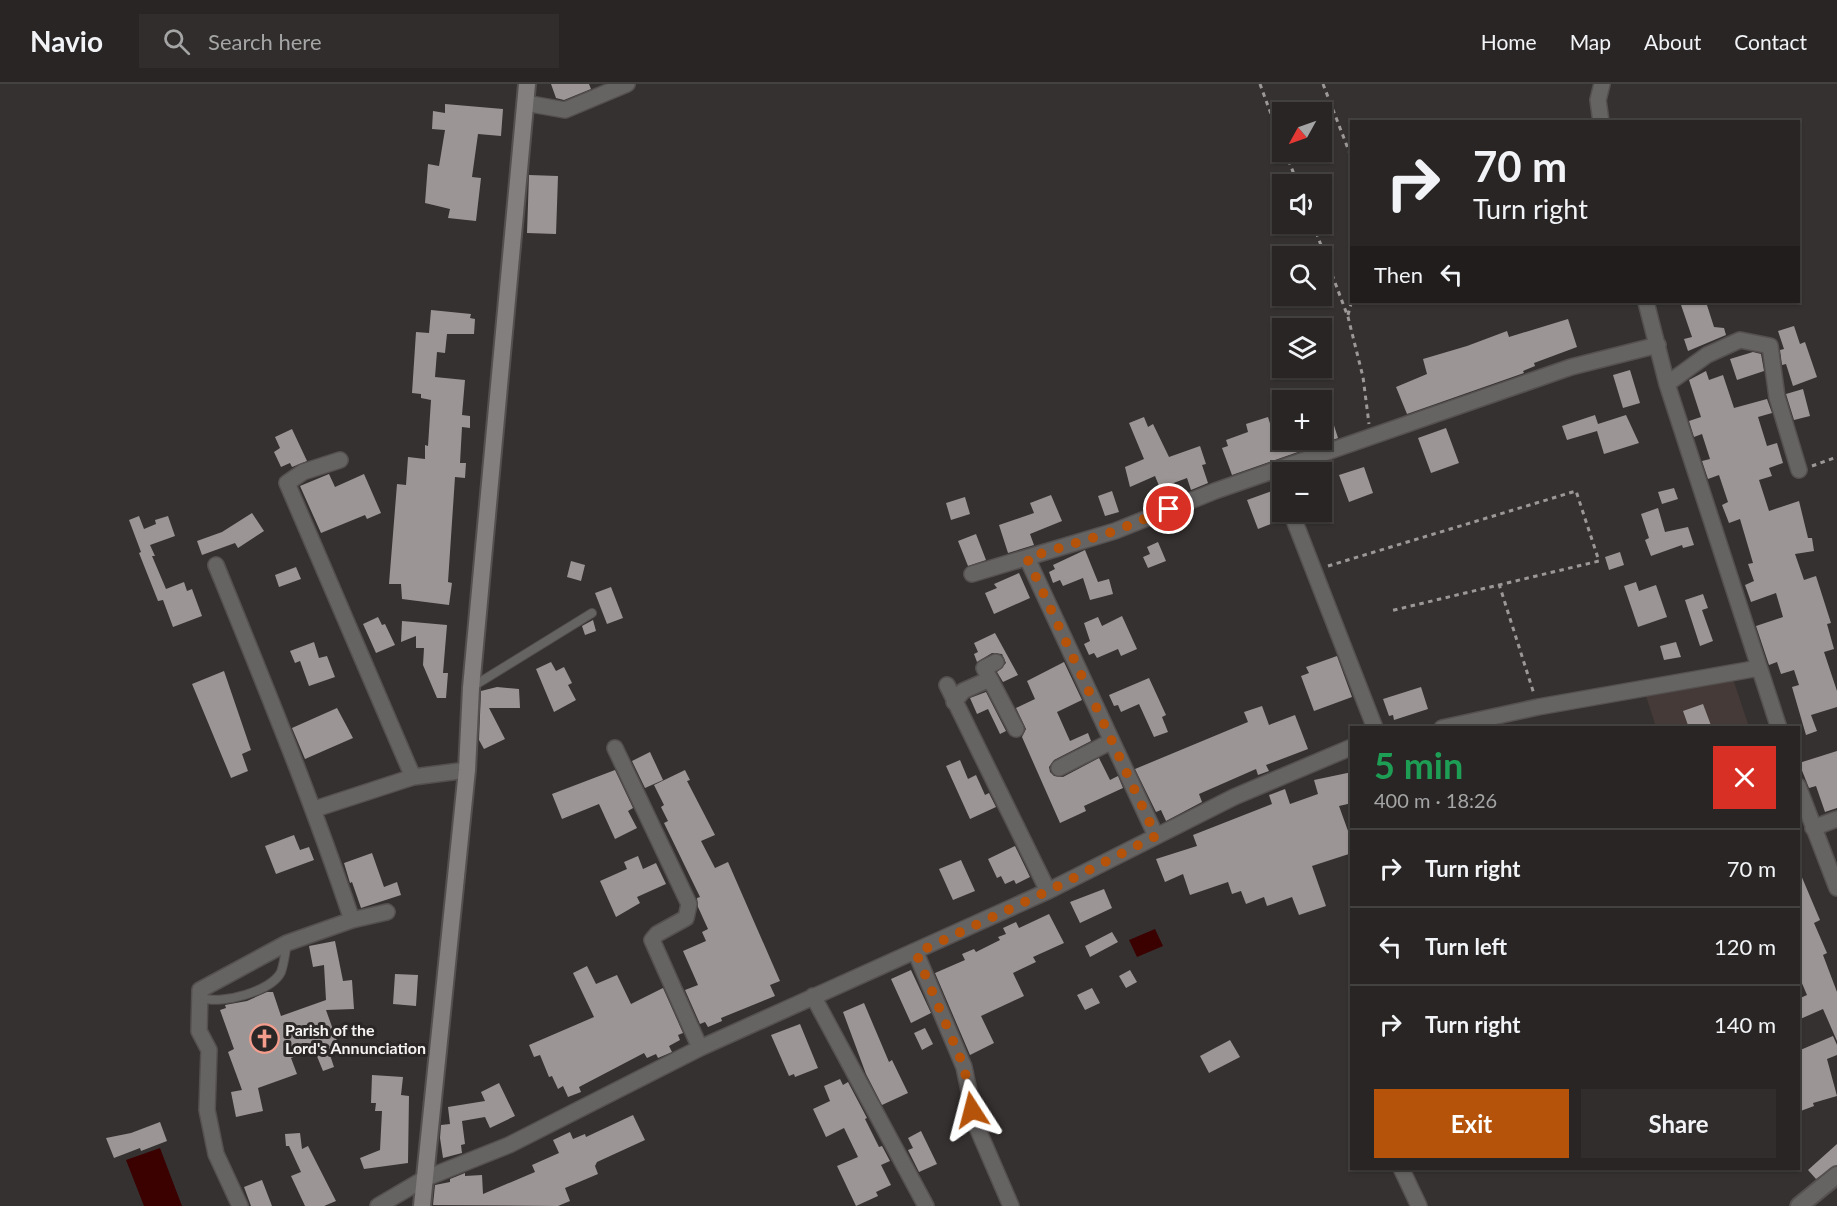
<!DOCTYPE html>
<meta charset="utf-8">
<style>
:root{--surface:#282524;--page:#302d2c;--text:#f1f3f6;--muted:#a5a5a6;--line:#444241;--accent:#b45309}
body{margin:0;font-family:Lato,sans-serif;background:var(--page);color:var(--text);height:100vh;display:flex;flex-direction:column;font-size:22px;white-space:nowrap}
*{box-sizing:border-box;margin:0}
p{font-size:20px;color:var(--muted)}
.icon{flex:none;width:33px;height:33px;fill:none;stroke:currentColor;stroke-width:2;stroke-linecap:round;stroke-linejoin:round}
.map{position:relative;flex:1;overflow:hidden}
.sheet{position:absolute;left:1350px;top:642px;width:450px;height:444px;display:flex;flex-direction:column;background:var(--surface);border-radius:0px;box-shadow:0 2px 4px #0004,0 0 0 2px var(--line)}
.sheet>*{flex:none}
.banner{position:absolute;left:1350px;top:36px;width:450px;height:183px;border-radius:0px;box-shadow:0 2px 4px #0004,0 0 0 2px var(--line);background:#282524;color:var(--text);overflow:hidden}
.needle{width:39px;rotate:230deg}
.fabs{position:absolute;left:1272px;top:18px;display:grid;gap:12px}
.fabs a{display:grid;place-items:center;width:60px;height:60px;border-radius:0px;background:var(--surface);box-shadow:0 2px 4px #0004,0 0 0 2px var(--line);font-size:30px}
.pin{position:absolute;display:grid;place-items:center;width:51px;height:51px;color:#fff;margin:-26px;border:3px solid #fff;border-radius:50%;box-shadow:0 2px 6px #0007}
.me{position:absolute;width:66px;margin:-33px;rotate:351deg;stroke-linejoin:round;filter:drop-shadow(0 0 4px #0008)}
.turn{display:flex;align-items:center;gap:21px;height:126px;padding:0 24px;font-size:27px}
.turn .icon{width:78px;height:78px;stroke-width:2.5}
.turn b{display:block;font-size:42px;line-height:51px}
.then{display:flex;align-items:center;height:57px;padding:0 24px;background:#0003;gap:12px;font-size:22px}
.round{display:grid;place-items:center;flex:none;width:63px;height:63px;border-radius:0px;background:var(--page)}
.headline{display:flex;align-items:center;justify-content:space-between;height:102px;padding:0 24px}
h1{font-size:36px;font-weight:700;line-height:45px;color:#1e9e55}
.cta{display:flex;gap:12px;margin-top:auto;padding:12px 24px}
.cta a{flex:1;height:69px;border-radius:0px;background:var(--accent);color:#fff;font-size:24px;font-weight:700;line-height:69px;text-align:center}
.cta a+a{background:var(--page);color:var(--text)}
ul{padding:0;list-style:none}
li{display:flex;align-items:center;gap:18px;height:78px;padding:0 24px;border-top:2px solid var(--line)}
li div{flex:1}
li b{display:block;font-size:22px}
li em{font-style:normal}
header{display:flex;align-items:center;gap:36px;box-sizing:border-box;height:84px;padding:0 30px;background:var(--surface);border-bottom:2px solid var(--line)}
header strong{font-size:28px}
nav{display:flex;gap:33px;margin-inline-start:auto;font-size:21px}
.search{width:420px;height:54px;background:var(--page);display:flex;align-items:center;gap:15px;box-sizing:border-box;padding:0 21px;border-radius:0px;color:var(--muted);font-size:22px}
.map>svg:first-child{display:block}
.built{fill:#453a37}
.water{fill:#3b0100}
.building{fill:#9b9695}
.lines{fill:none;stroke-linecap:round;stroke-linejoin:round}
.service-casing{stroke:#54504f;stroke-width:10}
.minor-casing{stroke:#54504f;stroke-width:18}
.tertiary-casing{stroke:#54504f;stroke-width:20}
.secondary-casing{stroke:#54504f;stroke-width:20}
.path{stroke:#9c9898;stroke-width:3;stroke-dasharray:4.5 4.5;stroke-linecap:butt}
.service{stroke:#666363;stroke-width:8}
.minor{stroke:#666363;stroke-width:15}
.tertiary{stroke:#666363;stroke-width:16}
.secondary{stroke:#827f7e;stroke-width:16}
.route{stroke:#b45309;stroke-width:10;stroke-dasharray:0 18}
.labels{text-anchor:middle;stroke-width:6;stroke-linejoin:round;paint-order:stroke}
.poi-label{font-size:16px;font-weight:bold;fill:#f5f2f2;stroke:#2b2726;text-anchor:start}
</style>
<header>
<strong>Navio</strong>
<div class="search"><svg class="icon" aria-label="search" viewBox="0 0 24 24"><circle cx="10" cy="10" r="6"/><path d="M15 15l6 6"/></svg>Search here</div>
<nav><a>Home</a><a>Map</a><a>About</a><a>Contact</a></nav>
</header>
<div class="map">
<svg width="1837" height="1122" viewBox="0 0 1837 1122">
<rect width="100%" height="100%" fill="#353130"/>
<path class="built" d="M1733,595l16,48h-93l-10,-31z"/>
<path class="water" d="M1155,845l8,17 -26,11 -8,-17z
M160,1064l22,58h-38l-18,-46z"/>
<path class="building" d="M551,0h38l2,5 -27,11 -8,-2z
M445,20l58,5 -2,27 -23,-2 -6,43 9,1 -5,43 -28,-3 2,-9 -25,-6 3,-39 11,2 6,-36 -13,-1 1,-18 12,2z
M529,91l29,1 -2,58 -29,-1z
M1680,218h26l8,25 10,1 2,7 -38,16 -4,-12 8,-2z
M431,226l40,4 -1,4 5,1 -1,15h-27l-2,19 -8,-1 -2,25 30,3 -3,35 8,1v12l-8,-1 -2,36h6l-1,15 -10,-1 -7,105 4,1 -3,22 -47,-6 -1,-15h-12l8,-100 9,1 2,-28 17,2v-14l3,1 3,-46 -10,-2v-4l-9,-1 4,-61 13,1z
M1568,235l9,28 -43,16 1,3 -12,5 1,2 -117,41 -11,-27 31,-13 -4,-15 44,-13 40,-15 2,6z
M1794,242l6,18 5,-2 12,35 -24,9 -7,-22 -4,1 -2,-15 4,-1 -6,-18z
M1753,268l8,2 3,17 -27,9 -7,-21z
M1630,286l10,33 -17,5 -10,-33z
M1706,287l3,9 14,-5 11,33 33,-9 5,14 -14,4 9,29 10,-3 6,20 -14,5 3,8 -13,4 10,31 30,-10 9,37h4l2,13 -19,3 9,26 12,-4 15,47 -4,1 7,25 -10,3 13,39v16l-26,8 6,16 -11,4 -14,-48 7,-2 -5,-15 -13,4 -4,-12 -8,3 -13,-39 27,-9 -7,-24 -25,9 -6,-17 9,-4 -6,-17 5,-1 -13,-44 -11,4 -7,-18 6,-3 -9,-27 -11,4 -6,-18 8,-2 -8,-25 -8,3 -5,-16 12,-4 -12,-37z
M1803,305l7,27 -16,4 -8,-26z
M1322,310h2l14,44 -106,37 -10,-27 6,-2 -2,-6 22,-8 -2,-8 22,-7 8,26 13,-3h33z
M1595,331l3,9 28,-9 13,28 -35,11 -7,-23 -30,9 -5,-14z
M1144,333l4,10 5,-3 16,33 31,-11 6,18 -4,1 6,18 -17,7 -4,-12 -27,10 -5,-12 -25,11 -5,-20 19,-8 -15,-36z
M1446,344l13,35 -28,10 -13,-35z
M292,345l15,32 -15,6 -2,-4 -9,4 -7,-15 6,-4 -5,-11z
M1364,383l9,26 -24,9 -10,-27z
M329,390l6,13 29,-13 17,39 -14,6 -2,-4 -44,18 -21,-47z
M1674,404l4,11 -16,5 -4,-12z
M1112,407l7,21 -14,4 -7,-20z
M1272,407l6,6 5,22 -25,10 -11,-29z
M1051,411l11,26 -32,13 4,11 -26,8 -9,-28 35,-12 -4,-10z
M965,413l5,17 -19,6 -5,-17z
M1658,424l7,24 23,-5 6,18 -11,3 -1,-3 -31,11 -6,-16 4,-2 -8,-24z
M252,429l12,18 -26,17 -3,-5 -33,12 -5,-14 25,-9z
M139,432l5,13 12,-5 -1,-4 13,-4 7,20 -25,9 5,11h-3l14,33 18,-7 3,9 5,-2 10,27 -29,11 -10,-27 -5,1 -19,-48 2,-1 -12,-32z
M976,450l10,26 -18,6 -10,-25z
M1158,458l8,19 -18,7 -5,-11 7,-3 -3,-7z
M1085,466l13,32 11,-3 4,15 -23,6 -7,-22 -20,8 -3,-6 -7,3 -4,-11 6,-3 -2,-4z
M1620,468l4,13 -15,5 -4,-13z
M571,477l14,4 -4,16 -14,-4z
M296,483l5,12 -22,8 -4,-12z
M1019,489l11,25 -36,16 -9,-21 12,-5 -3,-4z
M1636,498l3,9 17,-6 11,32 -29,10 -14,-41z
M611,503l12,31 -16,6 -12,-31z
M1703,510l5,14 -6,2 11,31 -13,5 -15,-46z
M1122,532l15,33 -16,7 -3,-7 -21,9 -3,-5 -5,2 -5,-11 6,-3 -6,-18 14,-6 4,9z
M378,533l4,8 3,-1 10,21 -19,8 -13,-29z
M593,536l3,11 -11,4 -3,-9z
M402,537l45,4 -4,48h5l-2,25h-9l-14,-33 1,-17h-8v-12l-15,6z
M995,549l23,42 -15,7 -6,-10 9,-9 -4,-9 -10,-1 -15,9 -3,-8 4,-2 -4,-9z
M314,558l5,16 8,-2 8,21 -26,9 -9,-25 -5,2 -5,-12z
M1676,558l5,15 -17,3 -4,-14z
M1337,572l15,41 -38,14 -13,-35 8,-3 -3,-6z
M551,578l5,9 8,-4 8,16 -4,2 8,15 -22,12 -18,-43z
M1064,578l18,38 -25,12 13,29 18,-8 3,8 -37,19 -5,7 1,5 4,4 9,1 36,-19 11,22 8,-4 5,12 -39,18 2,5 -26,12 -38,-86 4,-8 -10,-21 19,-9 -8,-18z
M224,587l27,79 -9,4 6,17 -17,7 -39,-94z
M1149,594l17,37 -4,2 6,15 -14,5 -15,-33 -18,8 -3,-7 -4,1 -5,-11z
M497,603l22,2 1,19h-31l16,31 -21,10 -5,-9 2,-49z
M1421,603l7,22 -34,11 -1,-5 -4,1 -6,-17z
M986,608l20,39 -6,3 -12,-25 -11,5 -7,-16z
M1703,620l9,24h-23l-6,-17z
M1262,622l7,19 26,-10 13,34 -42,16 3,6 -11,4 -2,-6 -57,25 3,8 -36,19 -5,-11 -5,2 -21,-43 113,-47 -4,-10z
M337,624l16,30 -48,21 -13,-31z
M1837,667v57l-12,4 -9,-26 -7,2 -10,-25z
M650,668l13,28 -18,8 -13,-27z
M960,676l8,19 8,-4 9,20 4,-2 7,14 -26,12 -24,-53z
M615,686l18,38 -5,3 9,17 -22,11 -16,-35 -37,15 -10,-25z
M685,686l5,10 -3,1 28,54 -14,6 14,27 13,-6 52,119 -10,4 5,11 -54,22 1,3 -14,6 -3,-5 -5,2 -15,-34 13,-5 -15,-34 23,-10 -4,-9 6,-3 -10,-22 -1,-9 3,-1 -36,-74 4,-2 -7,-14 3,-2 -10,-20z
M1352,688v31l-13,3 13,36v11l-40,13 14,40 -27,9 -7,-18 -25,9 -3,-9 -18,7 -5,-13 -9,3 -4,-12 -38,13 -7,-21 -18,8 -9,-23 41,-13 -4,-11 79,-31 -3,-9 16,-6 5,15 28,-10 -4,-14z
M294,751l6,15 9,-3 5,13 -38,14 -11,-28z
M1015,762l15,31 -14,7 -2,-4 -9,4 -4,-8 -4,2 -9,-19z
M372,769l12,34 13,-5 4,13 -40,13 -9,-26 -2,1 -6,-20z
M638,772l5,13 13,-6 10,21 -29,13 3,6 -24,14 -16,-36 27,-12 -3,-7z
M961,776l14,31 -22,9 -14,-31z
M1798,784l22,52 -6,3 13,30 -4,2 14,37v49l-14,-32 -25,11v-21l9,-4 -9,-21z
M1104,805l8,19 -32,15 -10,-21z
M1049,830l15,29 -31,14 3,5 -23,11 11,23 -43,20 13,27 -24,12 -35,-82 30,-13 -3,-6 12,-5 2,3 24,-12 -2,-3 8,-3 -3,-6 13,-6 3,6z
M1112,848l6,10 -28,15 -5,-11z
M335,857l8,40 9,-1 2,29 -28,1 15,42 -11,3 4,12 -11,4 -9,-22 -23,9 6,16 -39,14 5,23 -27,6 -5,-25 11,-2 -14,-38 6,-3 -14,-39 6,-2 -1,-3 22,-4 20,-9h6l8,24 45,-16 -2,-35 -11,2 -4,-21z
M587,882l9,18 21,-9 14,29 32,-16 20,45 -5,2 2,5 -11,6 3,6 -14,6 -2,-4 -9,4 -3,-5 -65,34 2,5 -13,5 -5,-11 -5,3 -6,-13 -3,1 -9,-22 -6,2 -5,-12 65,-28 -21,-44z
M911,886l20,43 -20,10 -20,-44z
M1130,886l7,12 -11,6 -7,-12z
M395,890l23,1 -2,31 -23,-2z
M1092,904l8,15 -15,7 -8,-15z
M864,919l25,59 3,-2 16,33 -26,12 -16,-31 -23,-62z
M800,940l18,44 -23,9 -1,-3 -5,2 -18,-41z
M925,944l8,16 -11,6 -8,-17z
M1833,952l4,9v10l-10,4 10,37 -24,7 1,3 -16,6v-61z
M1230,956l10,17 -31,16 -9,-17z
M372,991l31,2 -2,18 8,1 -1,67 -44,6 -4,-11 20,-8 2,-39h-7l1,-8h-5z
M840,995l3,6 5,-3 19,36 -2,1 14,28 3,-1 8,15 -9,4 10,20 -15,7 2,4 -22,10 -19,-40 21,-9 -14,-29 -18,9 -13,-28 17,-8 -6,-15z
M499,999l16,33 -25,12 -5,-11 -23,4 3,23 -4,1 1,8 -19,5 -3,-20 1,-13 9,-1 -2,-17 37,-6 -4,-9z
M633,1031l12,25 -48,22 -2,4 3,8 -33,14 5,13 -12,5 -125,-1 2,-20 15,-3v-3l15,-6v3l17,-1 1,19 52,-22 -3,-7 27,-12 -6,-13 17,-8 3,7 12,-5 1,3z
M160,1038l7,19 -26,10 -1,-3 -26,10 -8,-20 25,-5z
M921,1047l16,33 -18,8 -11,-22 5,-2 -5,-10z
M300,1049l2,16 6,-3 28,55 -12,5h-19l-14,-30 10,-4 -12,-26h-3l-1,-12z
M1837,1060v21l-21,14 -8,-9z
M262,1096l10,26h-21l-7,-19z"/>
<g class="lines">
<defs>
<path id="service" d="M472,603l120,-74
M201,910l2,4c18,7 69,-7 78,-26 3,-8 4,-19 6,-28"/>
<path id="minor" d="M525,19l40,7 62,-26
M1601,38l-3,-22 4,-16
M1646,218l21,82 112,344
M1667,300l40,-29 33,-15 30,6 7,51 22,73
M340,376l-37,12 -16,11 126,294
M1275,386l7,19
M1291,428l84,216
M1027,474l129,278
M216,481c48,118 96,235 136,355
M972,490l143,-43 100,-40 356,-124 87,-22
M990,595l26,50
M947,601l101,206
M954,618l9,-11 27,-12 -6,-11 12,-6
M1442,644l96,-21 221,-39
M615,664l74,156 -3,14 -29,16 -5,6 48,108
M1059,684l53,-27
M1798,702l39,102
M315,725l98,-32 54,-7
M1813,744l24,-9
M916,869l48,114 12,58 35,81
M813,912l113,210
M1401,1084l18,38
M240,1122l-24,-52 -9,-44 2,-60 -10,-19 1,-41 87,-47 65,-23 35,-8
M378,1122l46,-27 85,-34 191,-97 348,-157 186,-94 118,-50"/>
<path id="tertiary" d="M1799,1122l38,-31"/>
<path id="secondary" d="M422,1122l45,-436 4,-82 56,-604"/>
</defs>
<use href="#service" class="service-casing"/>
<use href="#minor" class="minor-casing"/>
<use href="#tertiary" class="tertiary-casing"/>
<use href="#secondary" class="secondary-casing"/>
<path class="path" d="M1260,0l22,60
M1323,0l29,75
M1285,68l13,32
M1313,140l35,93 15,60 6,47
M1348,231l4,-15
M1812,382l25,-9
M1328,482l248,-75 23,70 -209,50
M1499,500l35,110"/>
<use href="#service" class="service"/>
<use href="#minor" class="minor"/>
<use href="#tertiary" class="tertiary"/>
<use href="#secondary" class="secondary"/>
</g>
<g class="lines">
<path class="route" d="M972,1026l-8,-43 -48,-114 132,-62 108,-55 -129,-278 88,-27 54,-22"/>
</g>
<defs>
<symbol id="church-ring" viewBox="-11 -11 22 22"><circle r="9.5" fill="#2b2726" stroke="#f49d8d" stroke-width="1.5"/><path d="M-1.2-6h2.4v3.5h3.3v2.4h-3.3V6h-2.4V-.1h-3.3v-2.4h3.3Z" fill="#f49d8d"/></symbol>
</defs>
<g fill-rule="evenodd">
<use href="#church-ring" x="248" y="938" width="33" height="33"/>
</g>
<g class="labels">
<g class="poi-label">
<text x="285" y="952">Parish of the<tspan x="285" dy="18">Lord's Annunciation</tspan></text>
</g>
</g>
</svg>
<div class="fabs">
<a><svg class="needle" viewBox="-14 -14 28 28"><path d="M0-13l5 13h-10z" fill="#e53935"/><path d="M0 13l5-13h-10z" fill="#a5a5a6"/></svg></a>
<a><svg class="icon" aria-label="sound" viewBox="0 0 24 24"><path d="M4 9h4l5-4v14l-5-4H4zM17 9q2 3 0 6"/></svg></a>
<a><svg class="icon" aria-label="search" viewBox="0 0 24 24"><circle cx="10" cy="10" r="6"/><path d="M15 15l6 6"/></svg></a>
<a><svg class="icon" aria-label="layers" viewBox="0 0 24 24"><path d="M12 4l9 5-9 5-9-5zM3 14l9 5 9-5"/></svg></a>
<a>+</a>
<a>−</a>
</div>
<div class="pin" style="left:1169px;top:425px;background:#d93025"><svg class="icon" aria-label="arrive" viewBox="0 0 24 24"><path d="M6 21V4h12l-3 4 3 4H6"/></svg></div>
<svg class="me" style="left:972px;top:1026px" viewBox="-20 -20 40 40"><path d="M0-17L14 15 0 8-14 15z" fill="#b45309" stroke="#fff" stroke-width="4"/></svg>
<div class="banner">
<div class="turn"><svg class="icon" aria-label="right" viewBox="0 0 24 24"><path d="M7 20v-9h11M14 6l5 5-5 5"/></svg><div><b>70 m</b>Turn right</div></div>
<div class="then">Then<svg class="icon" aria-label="left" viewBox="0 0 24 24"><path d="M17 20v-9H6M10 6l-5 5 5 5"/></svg></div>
</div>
<section class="sheet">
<div class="headline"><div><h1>5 min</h1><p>400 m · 18:26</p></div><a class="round" style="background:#d93025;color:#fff"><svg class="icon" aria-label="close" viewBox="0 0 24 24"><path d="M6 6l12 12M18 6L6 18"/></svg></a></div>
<ul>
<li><svg class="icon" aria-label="right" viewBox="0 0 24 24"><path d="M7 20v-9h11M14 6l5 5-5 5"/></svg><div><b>Turn right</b></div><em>70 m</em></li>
<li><svg class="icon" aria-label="left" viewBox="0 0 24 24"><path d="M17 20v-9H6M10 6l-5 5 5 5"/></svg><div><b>Turn left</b></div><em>120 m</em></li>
<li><svg class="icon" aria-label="right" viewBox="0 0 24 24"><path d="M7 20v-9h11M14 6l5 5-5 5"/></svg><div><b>Turn right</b></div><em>140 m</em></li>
</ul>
<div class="cta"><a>Exit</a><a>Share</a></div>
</section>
</div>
